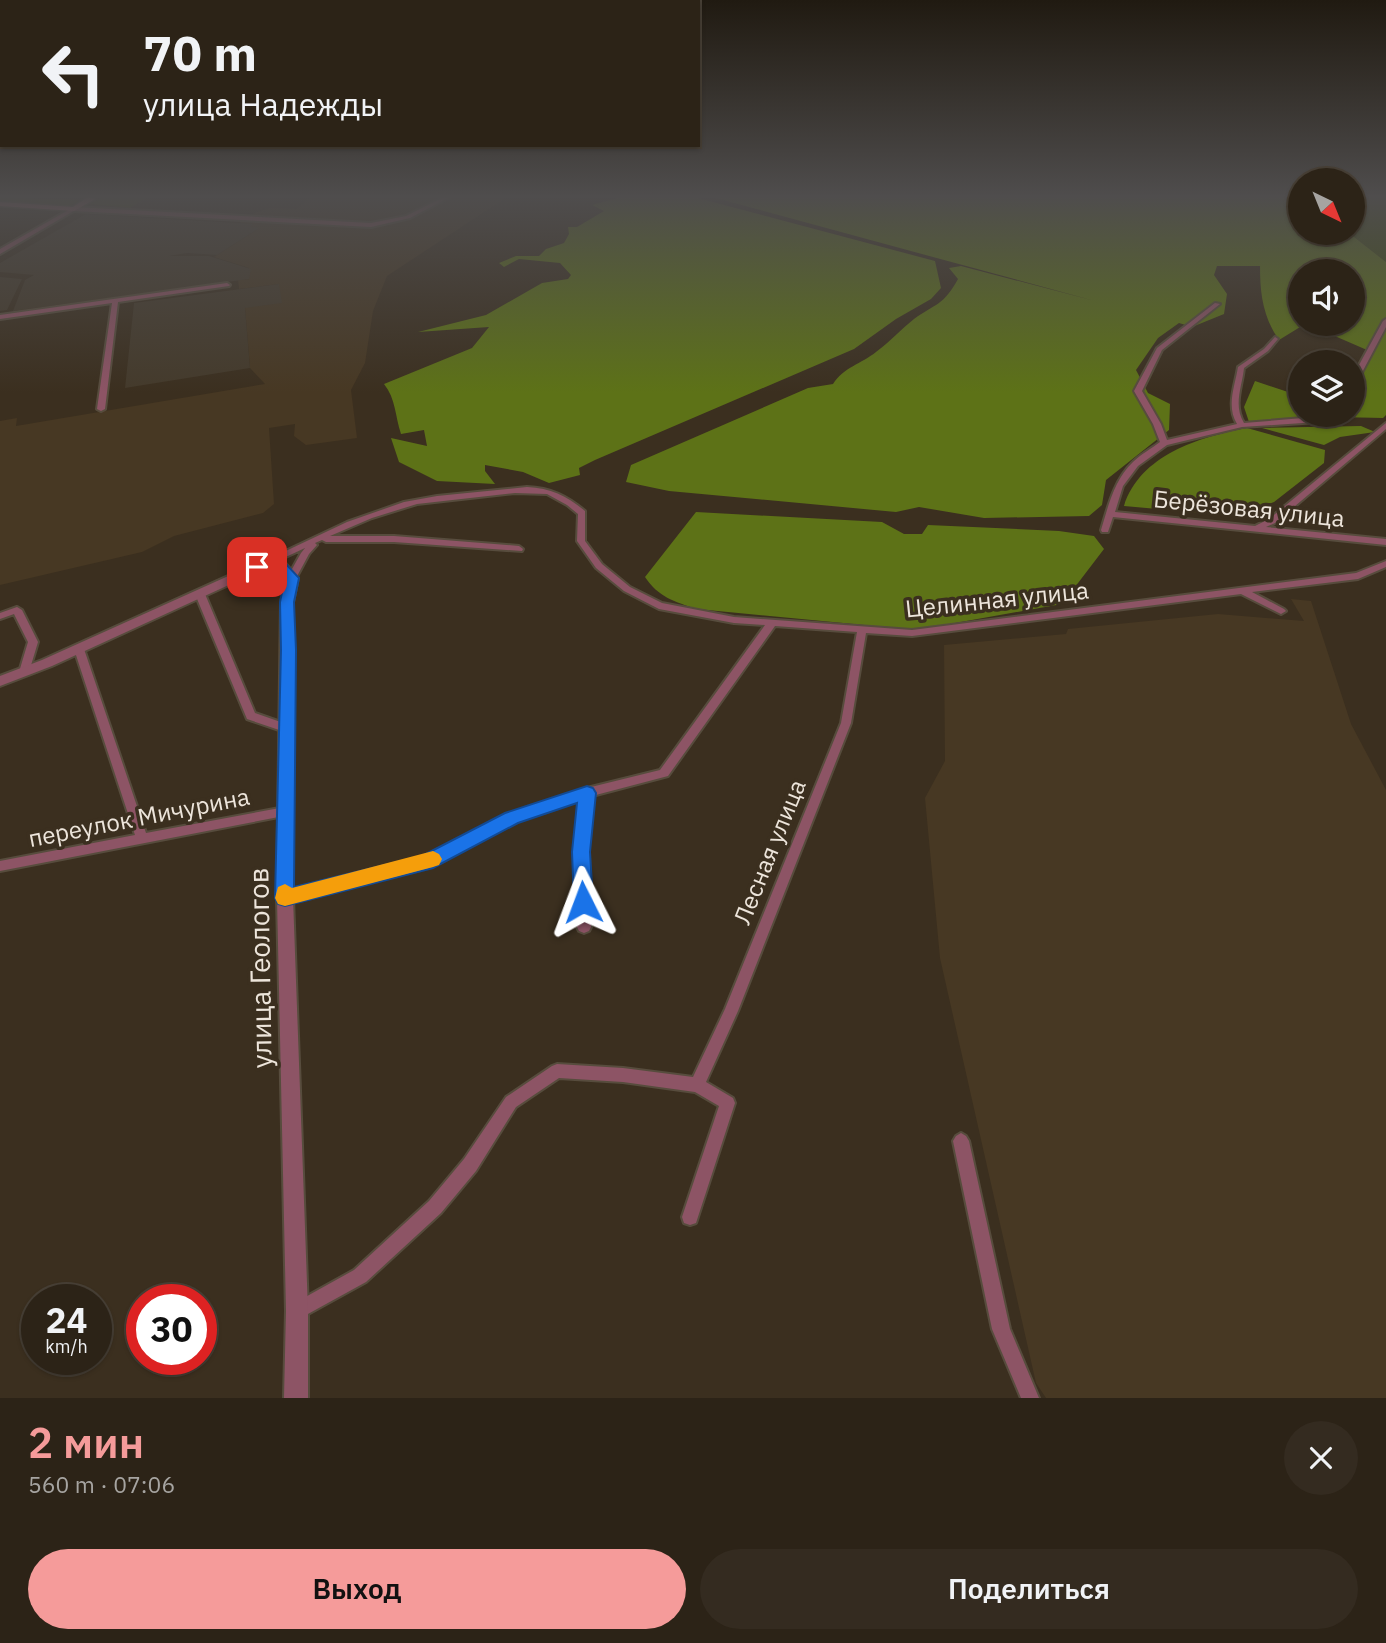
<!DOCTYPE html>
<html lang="ru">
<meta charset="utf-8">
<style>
:root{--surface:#2c2317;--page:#342b20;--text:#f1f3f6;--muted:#a6a4a1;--line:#484036;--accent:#f59b9a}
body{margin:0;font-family:"IBM Plex Sans",sans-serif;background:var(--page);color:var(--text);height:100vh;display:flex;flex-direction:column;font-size:26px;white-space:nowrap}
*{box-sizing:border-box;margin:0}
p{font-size:23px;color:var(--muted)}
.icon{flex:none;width:38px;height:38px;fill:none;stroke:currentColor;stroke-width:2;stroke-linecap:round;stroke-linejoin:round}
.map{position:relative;height:1398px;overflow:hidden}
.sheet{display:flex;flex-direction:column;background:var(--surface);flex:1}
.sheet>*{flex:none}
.guide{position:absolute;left:0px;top:0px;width:700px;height:147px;box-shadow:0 2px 5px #0004,0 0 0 2px var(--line);background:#2c2317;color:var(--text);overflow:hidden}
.needle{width:46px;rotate:137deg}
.controls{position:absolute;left:1288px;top:168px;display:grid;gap:14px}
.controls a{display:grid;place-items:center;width:77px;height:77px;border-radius:50%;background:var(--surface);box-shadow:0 2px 5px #0004,0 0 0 2px var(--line);font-size:35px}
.speed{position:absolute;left:21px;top:1284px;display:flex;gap:14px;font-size:35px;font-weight:700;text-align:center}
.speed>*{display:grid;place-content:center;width:91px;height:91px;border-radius:50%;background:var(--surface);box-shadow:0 2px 5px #0004,0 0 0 2px var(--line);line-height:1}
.speed small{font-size:18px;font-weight:400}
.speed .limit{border:10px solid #d22;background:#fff;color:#111}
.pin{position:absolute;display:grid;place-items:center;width:60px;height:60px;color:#fff;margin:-30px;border-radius:14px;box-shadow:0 4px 10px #0006}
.me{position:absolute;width:77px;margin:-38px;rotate:357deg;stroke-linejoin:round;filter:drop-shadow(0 0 5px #0008)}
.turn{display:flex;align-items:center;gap:24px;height:147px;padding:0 28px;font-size:32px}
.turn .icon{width:91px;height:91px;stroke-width:2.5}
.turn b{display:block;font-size:49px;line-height:60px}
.round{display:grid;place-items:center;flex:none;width:74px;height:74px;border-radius:37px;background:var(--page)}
.summary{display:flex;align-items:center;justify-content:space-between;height:119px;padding:0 28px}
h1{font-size:42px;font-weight:600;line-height:52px;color:var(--accent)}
.primary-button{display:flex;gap:14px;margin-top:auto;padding:14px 28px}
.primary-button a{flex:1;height:80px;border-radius:42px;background:var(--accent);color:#111;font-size:28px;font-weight:600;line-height:80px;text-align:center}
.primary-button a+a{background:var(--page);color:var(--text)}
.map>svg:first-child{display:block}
.built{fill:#473823}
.education{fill:#443a2b}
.green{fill:#3f4e0d}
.forest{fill:#5d7217}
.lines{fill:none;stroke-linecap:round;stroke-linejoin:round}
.minor-casing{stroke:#574c3d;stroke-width:4}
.tertiary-casing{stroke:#574c3d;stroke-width:4}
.secondary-casing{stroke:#574c3d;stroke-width:3}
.minor{fill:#8d5465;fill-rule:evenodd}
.tertiary{fill:#8d5465;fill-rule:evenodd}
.secondary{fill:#bf6582;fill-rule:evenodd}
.route{fill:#1a73e8;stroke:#114b97;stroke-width:2}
.slow{fill:#f59e0b}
.labels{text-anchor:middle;stroke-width:7;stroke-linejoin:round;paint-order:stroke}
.street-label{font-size:24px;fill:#ede5db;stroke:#3b2f1f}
.near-street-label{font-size:28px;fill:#ede5db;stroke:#3b2f1f}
</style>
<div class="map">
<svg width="1386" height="1398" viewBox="0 0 1386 1398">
<rect width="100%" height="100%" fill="#3b2f1f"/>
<path class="built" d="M310,197h197l-120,79 -14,35 -8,52 -14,27 6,48 -51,7 -12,-9 1,-12 -26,4 5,76 -11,9 -89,23 -32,16 -142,33v-164l17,-3 -1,8 249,-42 -15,-16 -5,-60 34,-24 -40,5 -1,-9 11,-1v-11l-35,-11 44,-28 -9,-2 3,-3 -12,-1 9,-8 21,-7 27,1z
M1291,599l20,2 40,123 35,66v608h-340l-10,-15 -96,-425 -15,-160 20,-37 -1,-116 122,-11 2,-5 150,-15 86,7z"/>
<path class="education" d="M86,214l167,10 -3,3 9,1 -42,27 -30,-2 -18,3h40l42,13 -2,10 -236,32 12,-31 9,-5 -34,-3v-9z
M0,277l22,2 -15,31 -7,1z
M279,284l3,19 -37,5 5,60 -125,20 9,-85z"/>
<path class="green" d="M0,197l77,3 4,2 -18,5 -63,-4z
M102,197h46l-18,11 -40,-4z
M1353,197h33v65l-37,-29h4z"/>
<path class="forest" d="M621,197h73l241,64 6,27 -10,11 -35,20 -42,30 -259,111 -16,8 1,7 -31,8 -26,-11 -38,-7v6l10,13 -58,-3 -38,-19 -8,-24 36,8 -3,-16 -23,4c-6,-18 -5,-35 -17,-50l88,-36 17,-21 -71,5 68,-17 56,-32 26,-4 3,-4 -11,-12 -41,-4 -15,8 -5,-4 17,-7h23l7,-7 18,-6 5,-9 -1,-7h9l27,-16 -12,-6z
M712,197h588v36h49l37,29v153l-3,3 -46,-1 1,-2h15v-30l6,-8 8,-27 -60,-26h46v-53h-53v53h5l-26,16c-16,-23 -19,-46 -19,-74h-43l-3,9 13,19 -3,20 -32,13 -13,-4 -21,15 -22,32 12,23 22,11 -1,26 -63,50 -4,25 -13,11 -105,2 -65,-11 -23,5 -227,-21 -43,-9 5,-17 177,-77 25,-4c11,-17 28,-20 43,-32 14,-10 25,-23 38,-33 21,-15 30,-14 44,-40l-9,-11 12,-2 134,35z
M1255,381l45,15v19h28l-1,7h-78l-5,-15z
M1361,426l14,6 -35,5 -16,8 -62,-17z
M1247,428l78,22 -1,13 -50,39 -38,14 -112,-10c16,-51 75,-69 123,-78z
M696,512l186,10 22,12h18l6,-9 131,6 35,5 10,13 -42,55 -146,26 -219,-21c-22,-7 -39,-12 -52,-32z"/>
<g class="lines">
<defs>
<path id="minor" d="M444,197h6l-40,21 -39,9 -297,-16 -3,-2 3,-2 297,16 35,-7z
M227,283l3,2 -1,1 -111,16 -13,107 -4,2 -4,-2 15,-106 -112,16v-4z
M1215,303l5,1 -58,46 -20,41 19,33 6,16 70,-16c-11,-18 -2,-38 1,-57l26,-18 11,-12 3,2 -10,12 -24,17c-2,19 -11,37 0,55l95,-8 -7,6 -90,6 -75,18 -29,21 -15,20 -8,26 140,14 14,-7 117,-96v6l-111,94 -9,4 120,12v6l-273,-28 -5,15h-6l-1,-2c7,-23 13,-50 32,-68 8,-8 18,-13 27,-20l-7,-18 -19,-33 23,-43z
M1386,319v8l-29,55 -4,2v-8l30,-55z
M527,487c24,1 40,9 58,24v30l17,23 28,23 32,16 72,14 178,13 444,-57 30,-12v6l-28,12 -106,13 32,17 2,2 -5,3 -40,-20 -329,42 -46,-3 -15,90 -113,288 -32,71 27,16 2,5 -39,120 -6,2 -6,-2 -2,-6 37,-111 -24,-14 -72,-10 -64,-4 -43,29 -40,64 -35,42 -75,69 -69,38 -6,-3 -3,-6 3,-6 63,-35 75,-69 35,-42 42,-62 46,-31 5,-2 66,4 70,9 32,-68 116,-286 16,-91 -82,-6 -107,150 -76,20 -5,56 4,75 -2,4 -5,2 -5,-2 -2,-4 -2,-75 6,-52 -66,21 -85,45 -145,38 -4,-2 -2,-4 2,-4 4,-2 138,-34 84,-43 80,-27 73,-18 105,-145 -31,-2 -75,-14 -35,-18 -28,-23 -19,-27 1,-27 -11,-9 -20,-11 -32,-1 -98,11 -45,14 -42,18h64l125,10 4,3 -1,2 -128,-9h-68l-4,-2 -7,3 2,2 -8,9 -14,26 -3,1 -5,-3 14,-25 4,-5 -45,21h-6l-2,-2 95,-45 57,-20 33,-6z
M200,591l5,3 50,119 37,13 1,3 -1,3 -4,1 -41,-14 -52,-125z
M17,607l5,3 16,32 -9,30 -5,4 -5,-4 9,-30 -14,-28 -14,5v-6z
M79,646l5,3 62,184 139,-26 4,2 2,3 -2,3 -289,56v-10l135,-26 -61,-186z
M961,1133l5,3 3,5 41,188 29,69h-18l-29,-69 -39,-188 3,-5z"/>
<path id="tertiary" d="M72,208l5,1 -77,45v-5z
M257,563l29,1 12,14 -5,24v296l15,413v87h-24l2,-87 -9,-413 4,-296 5,-23 -7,-8h-20l-207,95 -52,20v-10l42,-16z"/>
<path id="secondary" d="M88,197l7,2 -21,12 -74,-5v-4l73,5z"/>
</defs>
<use href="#minor" class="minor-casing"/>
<use href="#tertiary" class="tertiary-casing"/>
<use href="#secondary" class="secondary-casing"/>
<use href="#minor" class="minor"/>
<use href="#tertiary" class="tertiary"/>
<use href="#secondary" class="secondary"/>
</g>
<linearGradient id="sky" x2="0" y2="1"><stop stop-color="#201a11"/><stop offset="0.5" stop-color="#4f4d4d"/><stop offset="1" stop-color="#4f4d4d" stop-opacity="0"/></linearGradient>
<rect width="1386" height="393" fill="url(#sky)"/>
<path class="route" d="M282,562l4,2 13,14 -5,24 2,48 -2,237 128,-31 83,-43 82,-27 6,2 3,5 -6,59 3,50 -3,6 -7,2 -7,-2 -2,-6 -2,-50 5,-49 -59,20 -85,45 -148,38 -7,-2 -3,-6 6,-248 -1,-48 5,-24 -7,-7h-21l-7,-4 7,-4z"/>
<path class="slow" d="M433,851l6,3 3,5 -3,6 -6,2 -148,39 -7,-2 -3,-6 3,-11 7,-3 7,4z"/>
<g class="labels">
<g class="street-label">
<text transform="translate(1249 509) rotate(6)" y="8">Берёзовая улица</text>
<text transform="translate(997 600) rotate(-6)" y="8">Целинная улица</text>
<text transform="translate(139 818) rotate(-11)" y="8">переулок Мичурина</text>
<text transform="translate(770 852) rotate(-68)" y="8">Лесная улица</text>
</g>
<g class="near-street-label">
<text transform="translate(260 968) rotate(-91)" y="10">улица Геологов</text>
</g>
</g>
</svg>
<div class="controls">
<a><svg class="needle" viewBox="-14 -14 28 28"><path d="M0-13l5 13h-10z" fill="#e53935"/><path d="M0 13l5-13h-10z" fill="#a6a4a1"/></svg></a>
<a><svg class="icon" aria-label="sound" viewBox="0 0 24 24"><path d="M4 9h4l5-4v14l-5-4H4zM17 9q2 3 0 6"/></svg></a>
<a><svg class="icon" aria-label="layers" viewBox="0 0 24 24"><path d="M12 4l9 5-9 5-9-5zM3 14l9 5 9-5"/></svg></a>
</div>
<div class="speed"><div>24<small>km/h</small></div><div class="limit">30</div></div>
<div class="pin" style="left:257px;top:567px;background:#d93025"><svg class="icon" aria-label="arrive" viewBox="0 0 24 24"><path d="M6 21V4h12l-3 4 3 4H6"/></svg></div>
<svg class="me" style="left:583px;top:902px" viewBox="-20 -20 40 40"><path d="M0-17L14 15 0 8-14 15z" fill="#1a73e8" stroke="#fff" stroke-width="4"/></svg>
<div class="guide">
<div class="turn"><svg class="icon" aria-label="left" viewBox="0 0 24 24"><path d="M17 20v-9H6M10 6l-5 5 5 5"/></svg><div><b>70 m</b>улица Надежды</div></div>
</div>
</div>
<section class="sheet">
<div class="summary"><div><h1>2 мин</h1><p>560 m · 07:06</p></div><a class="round"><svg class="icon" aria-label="close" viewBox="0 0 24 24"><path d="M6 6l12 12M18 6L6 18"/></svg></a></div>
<div class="primary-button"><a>Выход</a><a>Поделиться</a></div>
</section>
